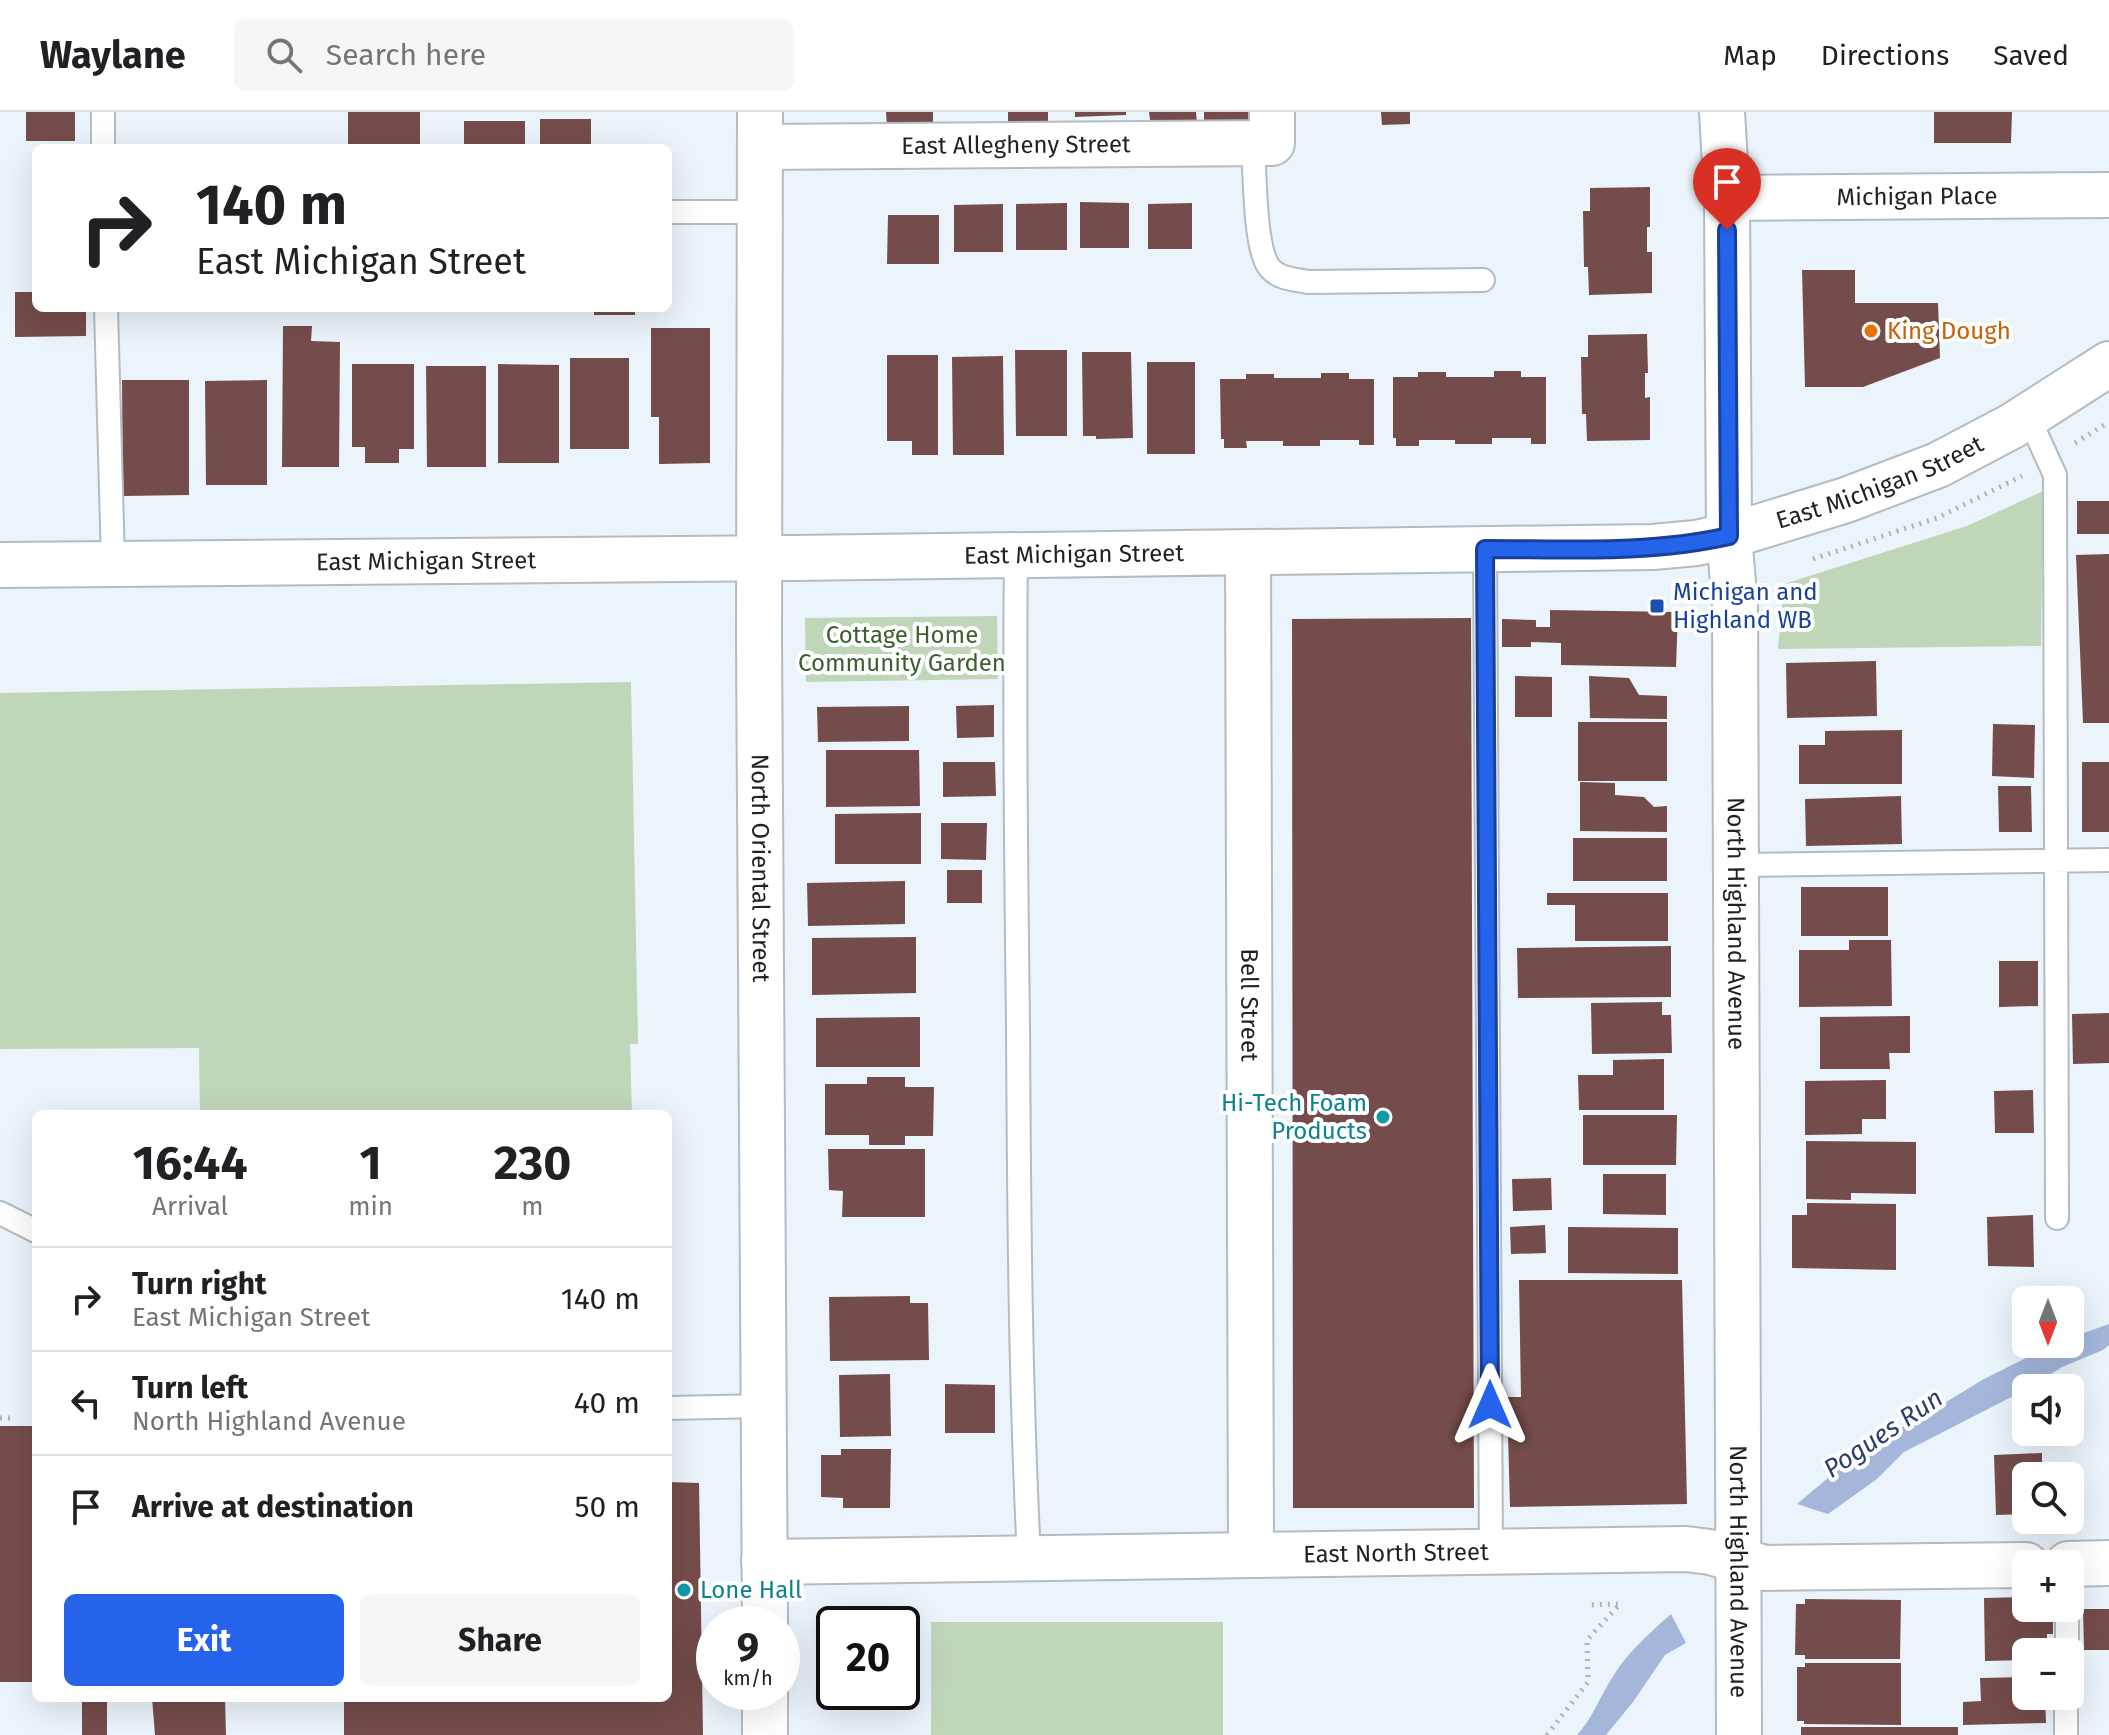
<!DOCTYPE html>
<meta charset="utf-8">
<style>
:root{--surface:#fff;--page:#f6f6f6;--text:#202124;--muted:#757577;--line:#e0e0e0;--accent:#2563eb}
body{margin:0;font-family:"Fira Sans",sans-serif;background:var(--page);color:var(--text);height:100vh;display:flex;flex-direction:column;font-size:30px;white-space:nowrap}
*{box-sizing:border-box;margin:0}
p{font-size:26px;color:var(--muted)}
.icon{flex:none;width:44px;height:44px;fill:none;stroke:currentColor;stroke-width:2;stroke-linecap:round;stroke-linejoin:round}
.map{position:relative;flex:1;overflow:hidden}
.drawer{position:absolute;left:32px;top:998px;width:640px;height:592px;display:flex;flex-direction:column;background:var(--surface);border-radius:12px;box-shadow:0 8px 32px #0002}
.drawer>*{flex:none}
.top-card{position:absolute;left:32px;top:32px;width:640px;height:168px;border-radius:12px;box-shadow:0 8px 32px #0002;background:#fff;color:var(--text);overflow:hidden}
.needle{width:52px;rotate:180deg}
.fabs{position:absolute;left:2012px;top:1174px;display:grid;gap:16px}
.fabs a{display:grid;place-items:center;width:72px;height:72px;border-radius:12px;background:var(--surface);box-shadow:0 8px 32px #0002;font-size:40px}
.speed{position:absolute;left:696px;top:1494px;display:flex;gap:16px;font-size:40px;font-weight:700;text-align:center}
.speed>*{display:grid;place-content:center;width:104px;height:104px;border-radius:50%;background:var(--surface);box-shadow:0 8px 32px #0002;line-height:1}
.speed small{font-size:20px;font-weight:400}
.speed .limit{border:4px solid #111;border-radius:12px;background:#fff;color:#111}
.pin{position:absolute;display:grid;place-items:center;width:68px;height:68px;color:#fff;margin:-82px -34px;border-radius:50% 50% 50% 0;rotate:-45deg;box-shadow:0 0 8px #0007}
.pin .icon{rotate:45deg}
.me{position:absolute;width:88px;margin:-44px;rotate:0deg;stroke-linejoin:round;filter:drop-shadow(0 0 6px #0008)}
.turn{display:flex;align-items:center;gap:28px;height:168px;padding:0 32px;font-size:36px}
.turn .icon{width:104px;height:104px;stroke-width:2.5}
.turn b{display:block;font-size:56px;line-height:68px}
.eta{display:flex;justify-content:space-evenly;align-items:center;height:136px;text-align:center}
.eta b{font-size:48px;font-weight:700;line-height:56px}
.primary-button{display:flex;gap:16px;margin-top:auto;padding:16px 32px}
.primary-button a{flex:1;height:92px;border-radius:12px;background:var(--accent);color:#fff;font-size:32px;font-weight:700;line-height:92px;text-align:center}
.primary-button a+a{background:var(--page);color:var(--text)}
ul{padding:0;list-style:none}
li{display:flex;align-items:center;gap:24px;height:104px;padding:0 32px;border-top:2px solid var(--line)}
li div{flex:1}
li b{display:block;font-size:30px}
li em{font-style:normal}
header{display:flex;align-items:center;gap:48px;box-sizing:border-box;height:112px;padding:0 40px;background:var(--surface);border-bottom:2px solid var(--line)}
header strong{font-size:38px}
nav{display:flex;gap:44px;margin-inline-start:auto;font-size:28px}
.search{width:560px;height:72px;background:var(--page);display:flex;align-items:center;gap:20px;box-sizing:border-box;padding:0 28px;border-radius:12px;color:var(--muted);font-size:30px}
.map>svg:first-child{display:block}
.green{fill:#c0d6b9}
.water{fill:#a4b7db}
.building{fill:#744c4b}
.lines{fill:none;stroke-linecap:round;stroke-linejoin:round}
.lane-casing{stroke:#b4bcc3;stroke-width:26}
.street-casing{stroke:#b4bcc3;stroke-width:48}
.secondary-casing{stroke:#b4bcc3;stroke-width:48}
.path{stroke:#adb4ba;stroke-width:5;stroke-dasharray:2 6;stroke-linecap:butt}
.lane{stroke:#fff;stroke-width:22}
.street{stroke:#fff;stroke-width:44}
.secondary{stroke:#fff;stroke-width:44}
.route-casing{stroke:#184099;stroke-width:20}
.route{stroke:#2563eb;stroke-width:14}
.food-dot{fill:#e8710a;stroke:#fff;stroke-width:3}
.transit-dot{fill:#1a4fb4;stroke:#fff;stroke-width:3}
.culture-dot{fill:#0f9aa8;stroke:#fff;stroke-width:3}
.labels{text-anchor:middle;stroke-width:8;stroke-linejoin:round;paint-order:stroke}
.street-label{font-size:24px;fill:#202326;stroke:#fff}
.food-label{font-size:24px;fill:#c56008;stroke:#fff;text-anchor:start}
.transit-label{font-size:24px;fill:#164399;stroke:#fff;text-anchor:start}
.park-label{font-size:24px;fill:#3c6030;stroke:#fff}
.culture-label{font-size:24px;fill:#0d838f;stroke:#fff;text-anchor:end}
.water-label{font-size:26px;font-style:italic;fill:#28406f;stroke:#fff}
</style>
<header>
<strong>Waylane</strong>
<div class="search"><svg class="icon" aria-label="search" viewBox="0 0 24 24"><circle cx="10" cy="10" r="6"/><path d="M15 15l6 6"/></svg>Search here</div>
<nav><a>Map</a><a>Directions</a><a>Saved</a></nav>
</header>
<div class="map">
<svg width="2109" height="1623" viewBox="0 0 2109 1623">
<rect width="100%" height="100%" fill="#ebf3fb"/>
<path class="green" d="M2043,379l-2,155 -263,3 6,-65 183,-58z
M997,504l1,63 -192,3 -1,-64z
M631,570l7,362h-8l2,70h-432l-1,-66 -199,1v-356z
M931,1510h292v113h-292z"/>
<path class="water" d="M2109,1212v21l-6,5 -41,17 -33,21 -125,64 -27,27 -49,35 -31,-10 69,-58 57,-30 61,-37 70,-35h16v-6z
M1671,1502l15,29 -21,12 -32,47 -27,33h-29c16,-17 24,-41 37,-60 13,-22 38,-44 57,-61z"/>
<path class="building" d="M26,0h49v29h-49z
M348,0h72v36h-72z
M886,0h47v16h-46z
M1008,0h40v13h-40z
M1075,0h51v3l-51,2z
M1149,0h47l1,11 -46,4z
M1204,0h45l1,15 -46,1z
M1381,0h29v12l-28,1z
M1934,0h78l-1,31h-77z
M540,7h51v29h-51z
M464,9h61v27h-61z
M1650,75v40h-3v25h5v41l-63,2 -1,-28h-4l-1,-56h7v-23z
M1080,90l49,1v45h-49z
M1067,91v47h-51v-46z
M1192,91v46h-44v-45z
M1003,92v48h-49v-47z
M888,103h51v49h-52z
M1802,158h53v33h83l2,55 -77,29h-58z
M15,180h21v16h50v28l-71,1z
M594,196h41v7h-41z
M283,214h29l-1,15 29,1 -1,125h-57z
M651,216h59v135l-51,1v-47h-8z
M1647,222l1,39h-3v25l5,-1v43l-63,1 -1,-27h-4l-1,-57h7v-22z
M1015,238h52v86h-51z
M1082,240h49l2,86 -37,1v-3h-13z
M887,243h51v100h-26v-14h-25z
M1003,244l1,99h-51l-1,-98z
M570,246h59v91h-59z
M1147,250h48v92h-48z
M352,252h62v85h-15v14h-34v-16h-13z
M498,252l61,1v98h-61z
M426,254h60v101h-59z
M1494,259h27v6h25v67h-15v-6h-39v6h-37v-4h-36v6h-23v-8h-3v-61h25v-5h28v5h48z
M1321,261h28v6h25v66h-15v-5h-39v6h-37v-5h-37l1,7h-23v-9h-3l-1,-60h26v-5h28v4h47z
M122,268h67v115l-66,1z
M267,268v105h-61l-1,-104z
M2077,389h32v33h-32z
M2109,442v169h-26l-7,-168z
M1550,498l128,2 -2,55 -115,-2v-22l-30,-1v5h-29v-28l34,1v7h14z
M1471,506l3,890h-181l-1,-889z
M1876,549l1,55 -90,2 -1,-55z
M1515,564l37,1v40h-37z
M1589,564l40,2 10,17 28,1v23l-77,-1z
M994,593v32l-37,1 -1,-32z
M909,594v35l-91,1 -1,-35z
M1578,610h89v59h-89z
M1993,612l42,1 -1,53 -42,-2z
M1902,618v54h-103v-39h26v-14z
M826,638h93l1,56 -94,1z
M943,650h52l1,34 -53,1z
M2082,650h27v70h-27z
M1580,670l35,1v12l29,2 10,10 13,-1v26l-87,-1z
M1998,674h33l1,46h-33z
M1901,684l1,48 -96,2 -1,-47z
M921,701v51h-86v-50z
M941,711h46l-1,37 -45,-1z
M1573,726h94v43h-94z
M947,758h35v33h-35z
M905,769v43l-97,2 -1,-43z
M1801,775h87v49h-87z
M1547,781h121v48h-93v-36h-28z
M916,825v56l-104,2v-57z
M1849,828h42l1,66 -93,1v-57h50z
M1671,834v51l-153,1 -1,-50z
M1999,849h39v45l-39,1z
M1662,890v13h9l1,38 -80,1 -1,-51z
M2109,901v50l-36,1 -1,-50z
M1910,904v37h-21l1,16h-70v-52z
M920,905v50h-104v-49z
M1664,947v51h-85l-1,-35h35v-15z
M867,965h38v10h29l-1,49h-28v9h-36v-10h-44v-51h42z
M1886,968v39h-24v15l-57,1v-54z
M2033,978l1,43h-39l-1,-42z
M1583,1003h94l-1,50h-93z
M1806,1029l110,1v52l-65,-1v7l-45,-1z
M828,1037h97v68h-83l1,-26 -14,-1z
M1603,1062h63v41l-63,-1z
M1551,1066l1,32 -39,1 -1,-32z
M1807,1091l89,1v66l-104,-2v-53h15z
M2033,1103l1,52 -46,-1 -1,-49z
M1545,1113l1,28 -35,1 -1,-27z
M1568,1115l110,1v46l-110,-1z
M1519,1168h163l5,224 -177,3 -3,-110h14z
M910,1184v7h18l1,57 -99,1 -1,-64z
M890,1262l1,62 -51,1 -1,-62z
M945,1272l50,1v48h-50z
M0,1314h36v256h-36z
M841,1337h50l-1,59h-47v-10l-22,-1v-42h20z
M2042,1341v23h-16v38l-30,1 -2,-60z
M668,1370l31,1 4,252h-359v-37h324z
M2026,1485v11h27v26h-6v18h-21v8l-41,1 -1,-63z
M1805,1487l96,1 -1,59h-95v-4h-10l1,-51h9z
M2083,1497h26v41h-25z
M1805,1551h96v62l-97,-1v-3h-7v-54h8z
M2026,1565v19h19l1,27 -83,2v-23l18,-1 -1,-23z
M82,1586h25v37h-25z
M152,1586h73l1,37h-71z
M1801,1615h157v8h-157z"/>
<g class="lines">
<defs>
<path id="lane" d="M103,0v36
M1253,31c2,27 1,104 16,124 9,12 25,12 39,15l175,-2
M668,100h92
M106,196l7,255
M2028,304l27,59 2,743
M1485,437l6,1002
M1016,443c-2,157 0,314 2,471 1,177 2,354 11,531
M1737,753l372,-5
M0,1101l36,18
M668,1296l97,-2
M2067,1540v-44
M2066,1623v-39"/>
<g id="street">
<path id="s1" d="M760,35l512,-4v-31"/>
<path id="s2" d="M1727,86l382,-3"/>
<path id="s3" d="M1248,441l3,1001"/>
<path id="s4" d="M764,1450l922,-13 24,3 55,16 261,-3"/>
<path d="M2068,1452l41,-1"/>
</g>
<g id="secondary">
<path id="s5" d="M760,0l-1,527 6,985"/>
<path id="s6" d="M1722,0l5,86 2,338 6,69 4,1130"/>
<path id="s7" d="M0,453l793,-7 860,-11 43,-4 33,-7 117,-36 92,-35 74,-39 97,-62"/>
<path d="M765,1580v43"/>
</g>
</defs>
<use href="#lane" class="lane-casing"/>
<use href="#street" class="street-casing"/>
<use href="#secondary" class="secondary-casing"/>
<path class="path" d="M2075,331l34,-21
M1813,447l124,-41 85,-42
M0,1306h13
M1547,1623l41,-53 -1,-42 33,-36 -33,1"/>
<use href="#lane" class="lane"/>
<use href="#street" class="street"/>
<use href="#secondary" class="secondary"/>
</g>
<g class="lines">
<defs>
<path id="route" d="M1490,1293l-5,-856c81,0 165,5 244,-13l-2,-306"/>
</defs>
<use href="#route" class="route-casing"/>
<use href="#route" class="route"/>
</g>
<circle class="food-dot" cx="1871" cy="219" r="8"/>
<rect class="transit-dot" x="1649" y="486" width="16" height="16" rx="4"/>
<g class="culture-dot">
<circle cx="1383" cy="1005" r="8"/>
<circle cx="684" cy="1478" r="8"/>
</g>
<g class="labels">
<g class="street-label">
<text dy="8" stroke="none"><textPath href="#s1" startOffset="256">East Allegheny Street</textPath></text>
<text dy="8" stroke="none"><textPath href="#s2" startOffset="190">Michigan Place</textPath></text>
<text dy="8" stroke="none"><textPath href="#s7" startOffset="1890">East Michigan Street</textPath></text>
<text dy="8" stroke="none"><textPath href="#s7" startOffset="1074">East Michigan Street</textPath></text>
<text dy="8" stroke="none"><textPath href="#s7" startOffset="426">East Michigan Street</textPath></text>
<text dy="8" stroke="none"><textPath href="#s5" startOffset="756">North Oriental Street</textPath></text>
<text dy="8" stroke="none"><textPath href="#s6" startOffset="812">North Highland Avenue</textPath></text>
<text dy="8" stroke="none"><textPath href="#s3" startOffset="452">Bell Street</textPath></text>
<text dy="8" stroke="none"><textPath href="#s4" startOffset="632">East North Street</textPath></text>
<text dy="8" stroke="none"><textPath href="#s6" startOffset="1460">North Highland Avenue</textPath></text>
</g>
<g class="food-label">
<text x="1887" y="227">King Dough</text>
</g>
<g class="transit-label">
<text x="1673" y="488">Michigan and<tspan x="1673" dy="28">Highland WB</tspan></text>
</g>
<g class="park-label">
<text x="902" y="531">Cottage Home<tspan x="902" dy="28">Community Garden</tspan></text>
</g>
<g class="culture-label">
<text x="1367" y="999">Hi-Tech Foam<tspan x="1367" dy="28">Products</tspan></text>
<text x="700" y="1486" text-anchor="start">Lone Hall</text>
</g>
<g class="water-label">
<text transform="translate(1883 1321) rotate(-34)" y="9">Pogues Run</text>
</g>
</g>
</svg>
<div class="fabs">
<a><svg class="needle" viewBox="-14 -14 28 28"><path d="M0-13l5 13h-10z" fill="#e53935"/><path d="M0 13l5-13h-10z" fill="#757577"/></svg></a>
<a><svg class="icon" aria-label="sound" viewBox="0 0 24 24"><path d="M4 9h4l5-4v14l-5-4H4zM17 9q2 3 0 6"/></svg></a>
<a><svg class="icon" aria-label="search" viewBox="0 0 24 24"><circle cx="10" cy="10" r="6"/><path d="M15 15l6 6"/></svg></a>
<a>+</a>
<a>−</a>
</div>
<div class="speed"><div>9<small>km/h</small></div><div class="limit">20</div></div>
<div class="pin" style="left:1727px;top:118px;background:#d93025"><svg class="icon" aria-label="arrive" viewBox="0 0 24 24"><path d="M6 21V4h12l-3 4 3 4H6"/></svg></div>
<svg class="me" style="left:1490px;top:1293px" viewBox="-20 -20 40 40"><path d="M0-17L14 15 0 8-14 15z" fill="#2563eb" stroke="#fff" stroke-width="4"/></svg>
<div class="top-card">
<div class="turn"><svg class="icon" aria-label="right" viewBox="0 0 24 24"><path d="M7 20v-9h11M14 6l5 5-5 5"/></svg><div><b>140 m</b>East Michigan Street</div></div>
</div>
<section class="drawer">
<div class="eta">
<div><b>16:44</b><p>Arrival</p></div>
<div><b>1</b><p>min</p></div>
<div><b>230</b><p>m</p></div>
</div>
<ul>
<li><svg class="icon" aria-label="right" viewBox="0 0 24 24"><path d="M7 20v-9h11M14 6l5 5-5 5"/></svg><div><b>Turn right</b><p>East Michigan Street</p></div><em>140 m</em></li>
<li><svg class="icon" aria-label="left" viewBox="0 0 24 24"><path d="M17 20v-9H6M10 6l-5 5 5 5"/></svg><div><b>Turn left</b><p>North Highland Avenue</p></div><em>40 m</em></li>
<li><svg class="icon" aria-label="arrive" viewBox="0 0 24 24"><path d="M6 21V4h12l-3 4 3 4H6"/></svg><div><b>Arrive at destination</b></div><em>50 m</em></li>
</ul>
<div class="primary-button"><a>Exit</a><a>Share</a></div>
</section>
</div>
